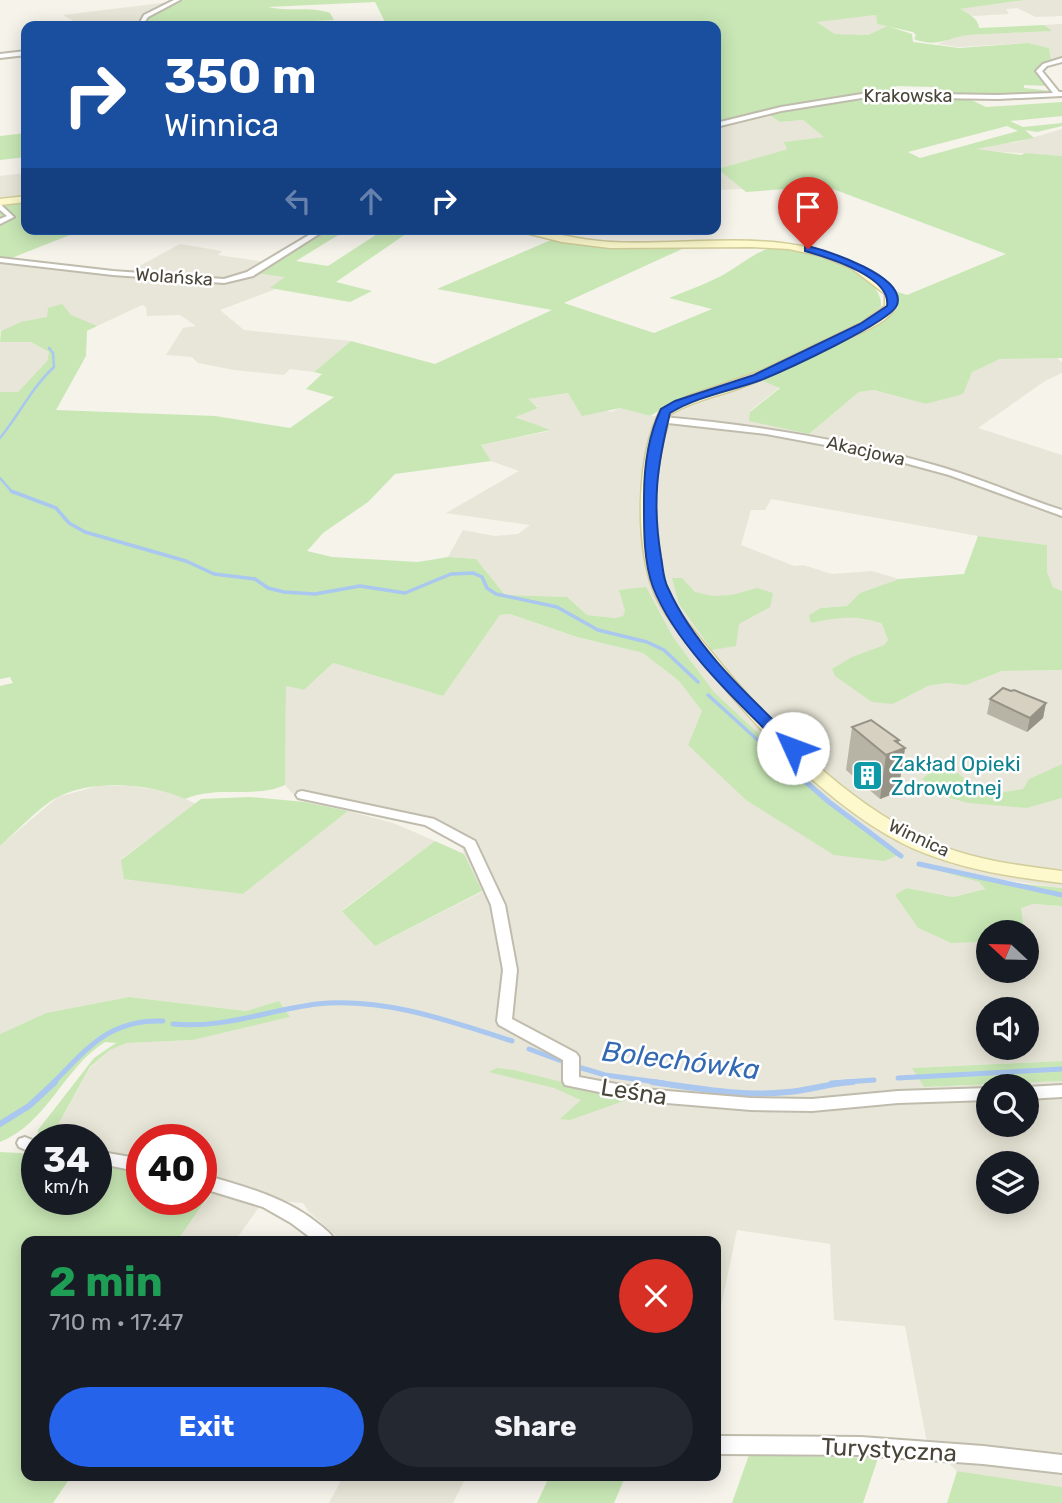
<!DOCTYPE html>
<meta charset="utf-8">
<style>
:root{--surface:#171b24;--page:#242831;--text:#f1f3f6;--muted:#9ea1a6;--accent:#2563eb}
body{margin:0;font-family:Rubik,sans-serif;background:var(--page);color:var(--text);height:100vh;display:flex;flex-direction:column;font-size:26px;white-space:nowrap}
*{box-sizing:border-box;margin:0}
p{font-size:23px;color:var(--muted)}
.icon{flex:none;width:38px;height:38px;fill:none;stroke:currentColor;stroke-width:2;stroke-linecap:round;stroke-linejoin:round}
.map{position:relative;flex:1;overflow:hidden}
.panel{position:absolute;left:21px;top:1236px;width:700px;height:245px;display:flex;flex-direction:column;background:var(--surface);border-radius:14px;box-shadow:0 4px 18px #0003}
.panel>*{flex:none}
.guide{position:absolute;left:21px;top:21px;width:700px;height:214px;border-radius:14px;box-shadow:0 4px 18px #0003;background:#1a4fa0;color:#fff;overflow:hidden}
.needle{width:46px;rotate:292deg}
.tools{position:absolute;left:976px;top:920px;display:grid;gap:14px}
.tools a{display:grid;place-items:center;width:63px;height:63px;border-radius:50%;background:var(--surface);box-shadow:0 4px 18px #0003;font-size:35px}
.speed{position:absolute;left:21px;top:1124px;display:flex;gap:14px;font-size:35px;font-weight:700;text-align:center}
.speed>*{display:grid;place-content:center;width:91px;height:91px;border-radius:50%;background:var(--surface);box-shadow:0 4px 18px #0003;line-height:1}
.speed small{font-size:18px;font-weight:400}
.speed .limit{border:10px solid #d22;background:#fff;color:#111}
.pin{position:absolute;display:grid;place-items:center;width:60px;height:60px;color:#fff;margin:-72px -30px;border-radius:50% 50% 50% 0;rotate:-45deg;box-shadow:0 0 7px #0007}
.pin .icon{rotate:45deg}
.me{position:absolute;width:77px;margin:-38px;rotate:313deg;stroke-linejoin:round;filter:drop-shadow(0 0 5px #0008)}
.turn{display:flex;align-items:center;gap:24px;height:147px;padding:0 28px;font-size:32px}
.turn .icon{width:91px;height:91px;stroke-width:2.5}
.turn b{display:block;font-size:49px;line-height:60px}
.lanes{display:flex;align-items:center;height:66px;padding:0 28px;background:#0003;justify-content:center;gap:35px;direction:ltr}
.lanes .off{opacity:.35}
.round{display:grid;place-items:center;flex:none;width:74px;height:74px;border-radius:37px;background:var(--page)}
.overview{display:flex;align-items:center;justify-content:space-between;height:119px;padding:0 28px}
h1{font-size:42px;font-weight:700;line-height:52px;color:#1e9e55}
.action{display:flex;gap:14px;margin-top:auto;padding:14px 28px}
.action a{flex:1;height:80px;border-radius:42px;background:var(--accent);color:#fff;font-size:28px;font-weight:700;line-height:80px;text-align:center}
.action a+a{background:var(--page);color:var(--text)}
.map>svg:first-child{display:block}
.residential{fill:#e8e6d8;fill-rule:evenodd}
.green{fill:#c8e7b5;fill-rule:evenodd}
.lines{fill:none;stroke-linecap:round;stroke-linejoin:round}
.stream-far3{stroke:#a9c7ef;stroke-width:2.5}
.stream-far2{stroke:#a9c7ef;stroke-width:3.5}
.stream-far1{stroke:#a9c7ef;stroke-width:5}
.stream{stroke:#a9c7ef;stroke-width:6}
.street-casing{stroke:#c0bcad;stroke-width:4}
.secondary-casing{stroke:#d3cd9b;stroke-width:3}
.street{fill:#fff;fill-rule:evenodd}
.secondary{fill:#fdf9cc;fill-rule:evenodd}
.wall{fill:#b8b4a5}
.shaded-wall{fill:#969286}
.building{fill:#d6d1c0;stroke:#969286;stroke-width:2}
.route{fill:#2563eb;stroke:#184099;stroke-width:2}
.labels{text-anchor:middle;stroke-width:5;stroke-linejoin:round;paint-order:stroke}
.far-street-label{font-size:18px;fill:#494538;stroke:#fff}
.culture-label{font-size:21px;fill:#0d838f;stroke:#fff;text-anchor:start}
.near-street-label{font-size:24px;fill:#494538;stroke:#fff}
.near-water-label{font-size:28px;font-style:italic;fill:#3368b3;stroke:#fff}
</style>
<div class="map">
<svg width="1062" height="1503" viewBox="0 0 1062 1503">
<rect width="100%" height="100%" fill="#f5f3ea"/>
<path class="residential" d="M1024,0h38v16l-26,1 -19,-9 -11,1 3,5 -36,2 -14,-7z
M170,2l-28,16 -3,8h-64l5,-1 -17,-10z
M876,15l1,9 9,2 -18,9 -33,-1 -19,-13z
M1062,24v37l-11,-1 -2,-12 -21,-5 -70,4 -20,-3 17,-8 13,-1 82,-4 -6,-6z
M768,114l12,8 23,-2 22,17 -40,5 2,7 -6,2 -62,18 24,20 -27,1v-64z
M1062,129v27l-88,-6 13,-5 31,-3z
M26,173v25l-26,3v-25z
M180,244l42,7 -4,4 49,7 19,15 -15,11 5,1 -56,21 24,20 107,11 -37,31 -24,-3 -6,6 -50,-5 -36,-7 -6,-6 -26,-2 17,-27 13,-2 -16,-11 -33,1 -1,-9 -4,-2 -45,21 -96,4 -1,3v-73l15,4 108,11z
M0,342h31l18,10 -2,9 -29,31h-18z
M1057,358l5,4v11l-17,8 -67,47 84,27v136l-9,-4 -6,-15 -1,-27 -68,-9 -207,-37 -6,11h-14l-10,35 53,21 9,-1 29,9 40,-3 27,8 -39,14 -13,13 -26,2 -10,15 37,-7 18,2 16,6 6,16 -4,5 -32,12 41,47 35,-18 18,-3 20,2 36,-14 60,-1v94l-33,15 -6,10 -32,5 -11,-3 -22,-18 -35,6 104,29 35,-10v90l-122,-17 39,11 6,7 -32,8 -45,-9 -13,7 23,33 33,15 38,-1v29h38v-38h-5l2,-3 -4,-22 13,-4 29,2v155l-149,7 12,19 137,-6v406l-105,-16 -30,-28 -22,-117 -71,-6 -4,-76 -93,-14 -21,101v-90h-374l-34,-30 -5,-8 -13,-1 -89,-27v-36h-59v21l-46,-8v-13h-46l40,-71 20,-18 17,-7 66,-3 97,-23 -11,-16 -33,10 -117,-14 -83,16 -46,21v-188l58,-49 40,-11h33l40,6 25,12 -75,55 122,35 105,-83 45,12 42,18 -93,69 33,36 107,-54 -18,-38 -6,-24 -28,-13 -137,-23 -8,-9 1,-99 18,4 29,-27 110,33 57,-81 10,-1 67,23 66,16 36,28 23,30 -14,34 212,108 -37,-22 -149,-139 -41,-55 -27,-49 -23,28 -8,2 -28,-3 -21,-18 -61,-2 -29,-36 -28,-2 15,-27 32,6 23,-2 12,-9 -84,-12 73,-42 -28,-10 -10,-16 68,-14 -35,-15 24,-9 -11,-8 41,-6 43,19 9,-4 30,8 21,1 4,-8 85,-29 20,7 -30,24 59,23 50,-42 15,-2 52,14 17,-5 21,-12 8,-16 28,-12zM989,1010h38v38h-38zM989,1087h38v38h-38zM989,1164h38v38h-38z
M212,1193l47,14 -24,34h-58z
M344,1475h123l-14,28h-124z"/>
<path class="green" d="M181,0h843l-64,9c9,5 18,9 19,19l65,-3 8,6 -84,4c-22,3 -31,13 -54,4l2,-4 -3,-3 -36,-8 -1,-9 -59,7 18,12 33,1 19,-9 25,8 1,8 46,6 69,-5 21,5 2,12 -13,7 -1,6 12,13 -25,-1v3l28,3 -41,4h-71l-7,-8 -37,-1 -2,8 -103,12 -75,18v-98h-222l-2,-3 -27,3h-78l-12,-24 -107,5c21,5 42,-1 62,6l4,7 -117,6h-75l4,-9z
M877,96l90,2 19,9 76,-5v14l-52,5 13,6 39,-4v3l-25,6 -12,-2 9,8 -58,11 45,6 4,-2 37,3v202l-62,1 -28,13 -9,22 -37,10 -52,-14 -15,2 -50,42 -60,-13 1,-9 30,-24 -20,-8 126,-61 12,-12 -3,-16 12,4 99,-41 -181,-68 -79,6 -28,-23 63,-18 6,-2 -3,-7 40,-5 -21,-17 -23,2 -12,-8zM1007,126l11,5 -98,27 -12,-6z
M26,133v24l-26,3v-24z
M26,201v28h59l-81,32 -4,-1v-56z
M328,229h20l-52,32 32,5 57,-37h28l-77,53 36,9 -22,11 -80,-14 15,-11 -29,-4z
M551,240l81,9h50l-118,54 90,30 58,-24 -43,-11c17,-7 34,-13 50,-21 15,-7 37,-26 52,-29 28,-5 113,23 110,58 -30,28 -110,65 -151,79 -28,10 -55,15 -80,31l-30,-8 -38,8 -14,-23 -40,6 10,9 -23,9 35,13 -69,15 10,16 -96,13 -27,28 -45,31 -16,18 25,6 86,5 30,-5 28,2 29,36 62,2 20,18 28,3 8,-2 2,-5 -6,-21 27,-3 27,50 41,55 149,139 38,23 -17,7 -50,-6 -88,-55 -58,-55 14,-34 -23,-30 -36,-28 -66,-16 -67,-23 -10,1 -57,81 -110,-33 -29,27 -18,-4 -1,99c-31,14 -69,0 -100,14 -33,-16 -94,-20 -127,-2 -17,8 -43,36 -58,49v-160l13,-3 -3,-6 -10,2v-287h18l29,-31 2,-9 -18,-10h-31l1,-11 20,-9 26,-5 1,-9 14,-4 9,11 26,11 -10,5 -1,25 -30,54 159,6 75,12 44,-31 -28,-8 16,-15 -8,-2 37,-31 84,23 117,-54 -115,-21z
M978,536l69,9v27l6,15 9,4v79l-60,1 -36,14 -20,-2 -18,3 -35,18 -21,-2 -37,-26 -3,-7 20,-12 32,-12 4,-5 -6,-16c-25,-10 -45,-6 -71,-1l-2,-8 12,-7 26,-2 13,-13 39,-14 65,-5z
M672,578h10l13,14 17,4 20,-1 25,-7 16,5 -3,14 -31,17 -3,22 -24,4 -33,-46z
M1062,764v34l-35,10 -58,-5 -23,-6 -24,-18 12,-10 24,4 22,18 11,3 32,-5 6,-10z
M250,797l55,5 43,9 -105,83 -119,-15 -3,-19 80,-61z
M435,841l29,13 18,37 -107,55 -33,-35z
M941,867l66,15 55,6v18l-29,-2 -12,4 3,22 -2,3h-33v9l-38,1 -33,-15 -23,-33 12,-7 46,9 32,-8 -6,-7 -39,-11z
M129,997l117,14 33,-10 11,16 -97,23 -66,3 -17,7 -20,17 -40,72 -13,1 1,-10 56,-72 22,-15 -11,-1c-42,26 -57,81 -105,100v-108l46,-21z
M1062,1061v20l-138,6 -12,-19z
M497,1068l17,2 115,29 -59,21 -10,-1 21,-19 -27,-12 -65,-16z
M0,1152l37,2v45h59v-38l46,9v29h59v-13l12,4 -36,51h-151v234h46l-19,28h-53z
M749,1455l129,3 -15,45h-131z
M957,1471l105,16v16h-115z
M550,1475h76l-12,28h-77z"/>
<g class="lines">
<path class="stream-far3" d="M0,438c19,-23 32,-51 54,-71l-1,-14 -4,-5
M0,478l13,15"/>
<path class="stream-far2" d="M11,491l45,17 13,15 16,9 101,29 28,13 41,5 13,9 16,4 31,2 45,-8 45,7 46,-19 22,-1 9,4 5,11 9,6 61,13 41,23 49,12 17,8 34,32
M708,695l64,58"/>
<path class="stream-far1" d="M770,751l59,51 72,54
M919,864l143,31
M173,1024c50,5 95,-14 144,-20 66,-7 133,17 195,37
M529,1049l38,14
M575,1066l30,9 59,8
M898,1078l164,-9
M53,1083c35,-35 56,-64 110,-62
M831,1083l43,-3"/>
<path class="stream" d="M652,1082c44,6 91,15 136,10 22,-2 43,-9 65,-10
M0,1124l29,-18 26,-24"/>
<defs>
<path id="street" d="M174,0h6l-32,17 -6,9h-4l6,-11z
M26,51v4l-26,3v-4z
M1062,58v4l-15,4 -5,5 17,21h3v4l-64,3 -130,-2 -87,14 -65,16v-4l65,-16 87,-14 130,2 55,-2 -17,-22 7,-7z
M0,204l14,13 -14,7v-5l7,-3 -7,-6z
M319,229h8l-74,47 -29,7 -111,-8 -113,-13v-4l113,13 111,8 23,-7z
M662,417c94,8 188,23 279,50 41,12 80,30 121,43v6l-113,-41 -81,-22 -102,-19 -107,-12 -1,-2z
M302,791l132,28 41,22 30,64 12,65 -5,49 64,34 3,4v20l64,12 108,9 61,1 86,-8 91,-3v12l-91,3 -86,8 -61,-1 -108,-9 -78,-16 -2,-4v-21l-64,-35 -2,-4 6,-51 -12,-65 -26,-58 -40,-22 -127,-27 -2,-3 2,-3z
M1062,1085v12l-35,2v-12z
M25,1137l12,5v13l-18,-8 -2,-4 2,-4z
M96,1151l46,8v13l-46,-9z
M201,1174c42,12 85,23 119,51 6,5 12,9 15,16h-20l-24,-18 -28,-16 -62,-19z
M716,1436l145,1 122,9 79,9v18l-79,-9 -122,-9 -145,-1z"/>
<path id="secondary" d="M26,196v6l-26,3v-6z
M510,229c34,0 66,11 100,13 94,5 193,-21 274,39 8,6 17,16 11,27 -9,16 -32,23 -48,31 -34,16 -67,34 -102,47 -25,10 -51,14 -74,28 -18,54 -24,124 -2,178 9,21 25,39 40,57 58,72 129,148 214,189 43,21 92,27 139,33v12c-51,-6 -103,-14 -150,-35 -83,-39 -160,-124 -216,-195 -15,-19 -33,-38 -42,-61 -19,-48 -18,-137 7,-183l27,-13 73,-25 100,-48 24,-17v-12l-34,-26 -30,-12 -32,-7 -37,-2 -142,1 -48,-6z"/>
</defs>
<use href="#street" class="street-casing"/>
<use href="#secondary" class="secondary-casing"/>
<use href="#street" class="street"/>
<use href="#secondary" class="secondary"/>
</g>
<path class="wall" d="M990,699l56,4 -3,15 -16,14 -40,-18z
M852,727l47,13 -1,3 7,5 -7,44 -18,7 -34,-29z"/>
<path class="shaded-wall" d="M1046,703l-3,15 -16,14 3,-14z
M899,740l-2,11 8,-3 -7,44 -18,7 6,-44 9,-14z"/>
<path class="building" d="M1003,688l8,3 3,-1 32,13 -16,15 -40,-19z
M871,720l28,20 -4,1 10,7 -19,7 -34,-28z"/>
<path class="route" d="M808,246c19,5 99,30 89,59 -6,17 -114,66 -136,75 -30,11 -63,16 -91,33 -13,53 -18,89 -9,144 2,10 2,22 7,31 28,62 83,110 130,156l3,4 -8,5 -6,-2c-45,-45 -110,-103 -134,-164 -10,-27 -9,-62 -9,-90 0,-29 4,-61 17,-88l14,-8 79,-26 106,-51 27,-18c5,-30 -61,-49 -82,-55v-4z"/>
<defs>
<symbol id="building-square" viewBox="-11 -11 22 22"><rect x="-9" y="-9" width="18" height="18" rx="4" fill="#0f9aa8" stroke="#fff"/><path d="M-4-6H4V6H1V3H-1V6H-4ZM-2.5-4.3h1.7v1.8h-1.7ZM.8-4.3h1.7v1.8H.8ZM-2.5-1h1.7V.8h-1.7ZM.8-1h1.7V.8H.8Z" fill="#fff"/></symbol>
</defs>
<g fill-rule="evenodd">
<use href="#building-square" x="850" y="758" width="35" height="35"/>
</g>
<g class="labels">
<g class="far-street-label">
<text x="908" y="102">Krakowska</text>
<text transform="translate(174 277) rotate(4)" y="6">Wolańska</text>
<text transform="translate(866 451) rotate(13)" y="6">Akacjowa</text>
<text transform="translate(919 838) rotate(25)" y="6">Winnica</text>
</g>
<g class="culture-label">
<text x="891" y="771">Zakład Opieki<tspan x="891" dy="24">Zdrowotnej</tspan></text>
</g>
<g class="near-street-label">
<text transform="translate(634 1092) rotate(9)" y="8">Leśna</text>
<text transform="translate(889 1450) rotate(3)" y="8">Turystyczna</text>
</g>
<g class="near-water-label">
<text transform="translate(681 1060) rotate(7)" y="10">Bolechówka</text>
</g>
</g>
</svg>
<div class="tools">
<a><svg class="needle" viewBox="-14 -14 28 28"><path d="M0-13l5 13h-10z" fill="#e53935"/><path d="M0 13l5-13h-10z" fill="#9ea1a6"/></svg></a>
<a><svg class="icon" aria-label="sound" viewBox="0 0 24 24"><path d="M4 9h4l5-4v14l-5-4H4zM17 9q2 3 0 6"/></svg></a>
<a><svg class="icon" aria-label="search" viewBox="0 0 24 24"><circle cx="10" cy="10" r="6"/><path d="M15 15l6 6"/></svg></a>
<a><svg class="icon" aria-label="layers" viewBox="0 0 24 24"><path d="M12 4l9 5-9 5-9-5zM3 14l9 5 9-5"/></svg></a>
</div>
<div class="speed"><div>34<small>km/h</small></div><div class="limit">40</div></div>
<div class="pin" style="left:808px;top:249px;background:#d93025"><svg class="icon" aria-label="arrive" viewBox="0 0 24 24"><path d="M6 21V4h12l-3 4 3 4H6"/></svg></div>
<svg class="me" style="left:793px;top:748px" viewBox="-20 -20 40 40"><circle r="19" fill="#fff"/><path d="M0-13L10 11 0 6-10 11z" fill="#2563eb"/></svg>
<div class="guide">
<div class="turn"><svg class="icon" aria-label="right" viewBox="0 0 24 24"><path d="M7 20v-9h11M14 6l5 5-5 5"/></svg><div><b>350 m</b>Winnica</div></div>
<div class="lanes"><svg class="icon off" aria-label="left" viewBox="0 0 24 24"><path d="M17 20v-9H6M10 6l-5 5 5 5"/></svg><svg class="icon off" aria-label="ahead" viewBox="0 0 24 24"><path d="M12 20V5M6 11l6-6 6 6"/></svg><svg class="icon" aria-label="right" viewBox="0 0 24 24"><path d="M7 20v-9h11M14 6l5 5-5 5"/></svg></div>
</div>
<section class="panel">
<div class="overview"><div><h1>2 min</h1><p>710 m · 17:47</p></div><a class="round" style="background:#d93025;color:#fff"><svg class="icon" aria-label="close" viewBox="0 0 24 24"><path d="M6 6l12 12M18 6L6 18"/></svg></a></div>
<div class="action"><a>Exit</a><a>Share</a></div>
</section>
</div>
